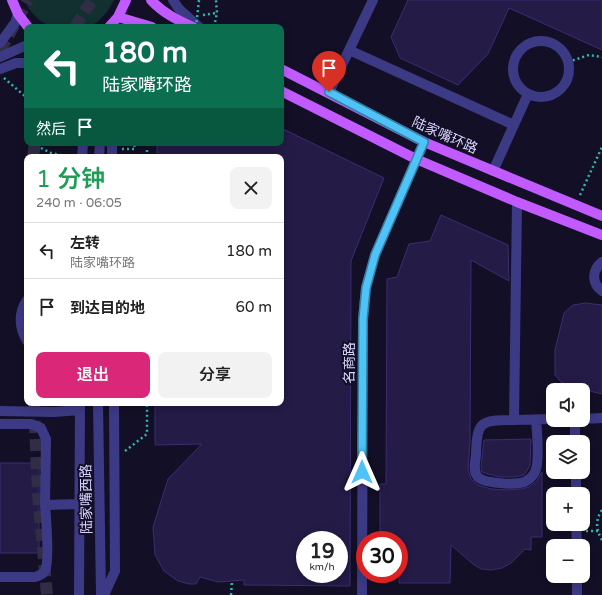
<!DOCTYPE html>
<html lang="zh">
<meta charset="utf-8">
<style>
:root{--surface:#fff;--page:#f2f2f2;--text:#222;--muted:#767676;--line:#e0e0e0;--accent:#db2777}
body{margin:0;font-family:"Varela Round","Noto Sans SC",sans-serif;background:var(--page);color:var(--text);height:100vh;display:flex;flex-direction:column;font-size:15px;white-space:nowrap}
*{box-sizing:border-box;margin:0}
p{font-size:13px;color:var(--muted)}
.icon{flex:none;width:22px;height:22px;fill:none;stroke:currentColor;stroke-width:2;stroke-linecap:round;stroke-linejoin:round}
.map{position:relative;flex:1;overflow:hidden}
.drawer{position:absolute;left:24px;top:154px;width:260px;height:252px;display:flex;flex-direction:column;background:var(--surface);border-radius:8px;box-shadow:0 2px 10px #0003}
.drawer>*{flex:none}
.hud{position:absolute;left:24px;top:24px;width:260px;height:122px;border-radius:8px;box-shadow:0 2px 10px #0003;background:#0b6e4f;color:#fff;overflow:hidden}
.fabs{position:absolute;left:546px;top:383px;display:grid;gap:8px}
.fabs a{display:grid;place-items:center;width:44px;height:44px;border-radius:8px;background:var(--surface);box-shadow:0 2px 10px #0003;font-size:20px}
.speed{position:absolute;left:296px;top:531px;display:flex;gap:8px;font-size:20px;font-weight:700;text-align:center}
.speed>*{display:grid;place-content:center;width:52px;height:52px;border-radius:50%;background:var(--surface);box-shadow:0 2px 10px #0003;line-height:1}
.speed small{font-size:10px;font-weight:400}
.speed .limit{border:6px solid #d22;background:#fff;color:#111}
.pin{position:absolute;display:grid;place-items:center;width:34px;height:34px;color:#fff;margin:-41px -17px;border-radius:50% 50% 50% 0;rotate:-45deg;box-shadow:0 0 4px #0007}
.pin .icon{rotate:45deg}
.me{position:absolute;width:44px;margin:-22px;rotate:0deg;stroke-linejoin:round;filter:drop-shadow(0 0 3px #0008)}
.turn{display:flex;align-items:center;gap:14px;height:84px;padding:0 12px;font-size:18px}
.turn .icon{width:52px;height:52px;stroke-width:2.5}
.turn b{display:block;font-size:28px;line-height:34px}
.then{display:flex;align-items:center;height:38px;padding:0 12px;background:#0003;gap:8px;font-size:15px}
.round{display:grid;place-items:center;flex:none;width:42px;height:42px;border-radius:8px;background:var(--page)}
.headline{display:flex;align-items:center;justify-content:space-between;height:68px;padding:0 12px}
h1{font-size:24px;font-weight:600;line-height:30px;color:#1e9e55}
.cta{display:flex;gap:8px;margin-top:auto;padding:8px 12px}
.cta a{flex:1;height:46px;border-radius:8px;background:var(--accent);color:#fff;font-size:16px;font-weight:600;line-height:46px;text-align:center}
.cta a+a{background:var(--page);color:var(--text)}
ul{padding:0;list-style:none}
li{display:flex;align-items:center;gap:12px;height:56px;padding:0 12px;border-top:1px solid var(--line)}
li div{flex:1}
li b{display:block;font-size:15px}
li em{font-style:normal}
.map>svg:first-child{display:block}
.green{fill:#12302f}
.building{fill:#241b47;stroke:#3b2d73;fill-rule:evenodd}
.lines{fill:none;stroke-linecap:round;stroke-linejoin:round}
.highway-tunnel{stroke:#312d47;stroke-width:12;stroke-dasharray:12 6;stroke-linecap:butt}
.path{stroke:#2fb8b0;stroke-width:2.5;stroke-dasharray:2 3;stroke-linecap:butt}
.minor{stroke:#3d3a85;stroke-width:10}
.major{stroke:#c25bff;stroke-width:10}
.path-bridge{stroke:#2fb8b0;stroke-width:2.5;stroke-dasharray:2 3;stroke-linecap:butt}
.route-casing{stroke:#337fa1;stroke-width:10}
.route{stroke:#4fc3f7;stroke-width:7}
.labels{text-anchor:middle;stroke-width:4;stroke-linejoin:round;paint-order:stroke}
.street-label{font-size:14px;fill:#d9d4ff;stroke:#130f26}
</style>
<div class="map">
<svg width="602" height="595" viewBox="0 0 602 595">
<rect width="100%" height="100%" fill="#130f26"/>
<path class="green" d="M25,0h89l-7,12 -11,11 -10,4h-35l-12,-7 -10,-11z"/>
<path class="building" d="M408,0h194v50l-93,-42 -21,46 -30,31 -58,-27 -9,-21z
M281,128l103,50 -33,83 -1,325 -106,-1v-5l-26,2 -18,-5 -4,7h-7l-11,-3 -14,-10 -9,-16 -2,-28 15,-48 34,-35 -47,1v-42h126v-246h-124v-14h124zM305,540h34v34h-34z
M441,215l67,30 1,36 -38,-21 -1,180 -2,29 3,10 7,6 13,4 16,1 14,-1 8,-2 8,-6 5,-9v65h-11v13l-6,-1 -14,14 -9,5 -11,2 -10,-1 -8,-5 -22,-19 -1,38h-51v-43h-19v-56h6l1,-205 10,-2 12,-33 21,-3z
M586,303l16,2v89l-28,-7 -13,-5 -6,-7v-25l9,-37 9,-8z
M531,439l-1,27 -6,9 -10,2h-14l-12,-3 -6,-2 -1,-6 3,-26z
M0,463h39v90h-39z"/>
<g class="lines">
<path class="highway-tunnel" d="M75,27l17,-27
M0,51l28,-51
M33,157l2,-14
M34,403l4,91 9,101"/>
<path class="path" d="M203,15l14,-2
M214,27l3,-14 -1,-13
M568,62l21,-7 13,2
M4,78l23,20
M41,143v5l10,5 18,4
M122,149h13l-1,-6
M147,157v-7
M580,195l22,-48
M125,451l22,-17v-31
M602,510c-7,10 -6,20 0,30
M586,531h12
M231,595l1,-14"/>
<path class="minor" d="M173,0l6,9 20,18
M513 69a28 28 0 1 1 56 0a28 28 0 1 1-56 0Z
M0,43l15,-20 3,-9
M349,50l165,75
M0,57l27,-12
M0,69l16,-6h11
M329,92l44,-92
M112,143v14
M82,157l1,-14
M99,157l1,-14
M493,171l35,-77
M517,202l-3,218 39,-1
M602,262c-10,8 -11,21 0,29
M27,300c-9,13 -8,28 0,41
M98,403l3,192
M0,411l54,1 26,-2
M583,419l19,-1
M514,420c-34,0 -37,1 -38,35 -1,7 -3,15 1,21 6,8 39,9 47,6 5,-2 9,-6 11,-10 5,-10 2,-41 1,-52
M575,420v22
M0,424h31l10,4 5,11 -1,66 34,-1
M576,472v22
M576,524l1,22
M577,576v19
M0,577h35c4,-1 7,-2 10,-6 5,-10 1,-53 0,-66
M79,595l1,-192
M104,595l11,-24 -1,-168
M362,595l1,-276 3,-32 9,-32 49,-113"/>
<path class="major" d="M12,0l6,14 10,13
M151,0c12,13 26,20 42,27
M118,17l34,10
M109,27l9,-10 8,-17
M281,69l143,73 178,74
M281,91l135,68 101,43 85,33"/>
<path class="path-bridge" d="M196,27l3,-27"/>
</g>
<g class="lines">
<defs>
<path id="route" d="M329,92l95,50 -49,113 -9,33 -3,31 -1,153"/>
</defs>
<use href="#route" class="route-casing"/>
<use href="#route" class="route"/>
</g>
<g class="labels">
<g class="street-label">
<text transform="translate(445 135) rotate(24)" y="5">陆家嘴环路</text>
<text transform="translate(349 363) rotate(-90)" y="5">名商路</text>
<text transform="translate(86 499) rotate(-91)" y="5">陆家嘴西路</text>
</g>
</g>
</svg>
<div class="fabs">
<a><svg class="icon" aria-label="sound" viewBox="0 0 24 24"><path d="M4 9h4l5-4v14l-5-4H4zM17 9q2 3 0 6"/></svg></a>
<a><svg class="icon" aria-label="layers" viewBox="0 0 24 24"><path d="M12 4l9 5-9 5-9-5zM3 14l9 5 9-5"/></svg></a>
<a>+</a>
<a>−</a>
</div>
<div class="speed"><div>19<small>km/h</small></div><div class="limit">30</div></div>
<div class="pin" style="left:329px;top:92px;background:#d93025"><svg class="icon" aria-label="arrive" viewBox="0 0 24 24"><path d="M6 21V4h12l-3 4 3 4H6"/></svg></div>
<svg class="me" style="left:362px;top:472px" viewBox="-20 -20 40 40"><path d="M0-17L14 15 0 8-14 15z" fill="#4fc3f7" stroke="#fff" stroke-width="4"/></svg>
<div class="hud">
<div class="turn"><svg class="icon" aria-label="left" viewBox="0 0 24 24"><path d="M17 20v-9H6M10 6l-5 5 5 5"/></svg><div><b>180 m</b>陆家嘴环路</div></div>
<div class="then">然后<svg class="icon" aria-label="arrive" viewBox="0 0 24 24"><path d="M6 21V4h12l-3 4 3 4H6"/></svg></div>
</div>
<section class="drawer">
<div class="headline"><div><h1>1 分钟</h1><p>240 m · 06:05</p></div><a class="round"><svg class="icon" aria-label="close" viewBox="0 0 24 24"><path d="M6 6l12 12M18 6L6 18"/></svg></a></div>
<ul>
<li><svg class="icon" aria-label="left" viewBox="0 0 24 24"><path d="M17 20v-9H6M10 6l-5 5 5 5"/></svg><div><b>左转</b><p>陆家嘴环路</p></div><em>180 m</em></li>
<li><svg class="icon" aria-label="arrive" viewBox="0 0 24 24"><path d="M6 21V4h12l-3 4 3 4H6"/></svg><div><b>到达目的地</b></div><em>60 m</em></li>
</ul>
<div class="cta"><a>退出</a><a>分享</a></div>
</section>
</div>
